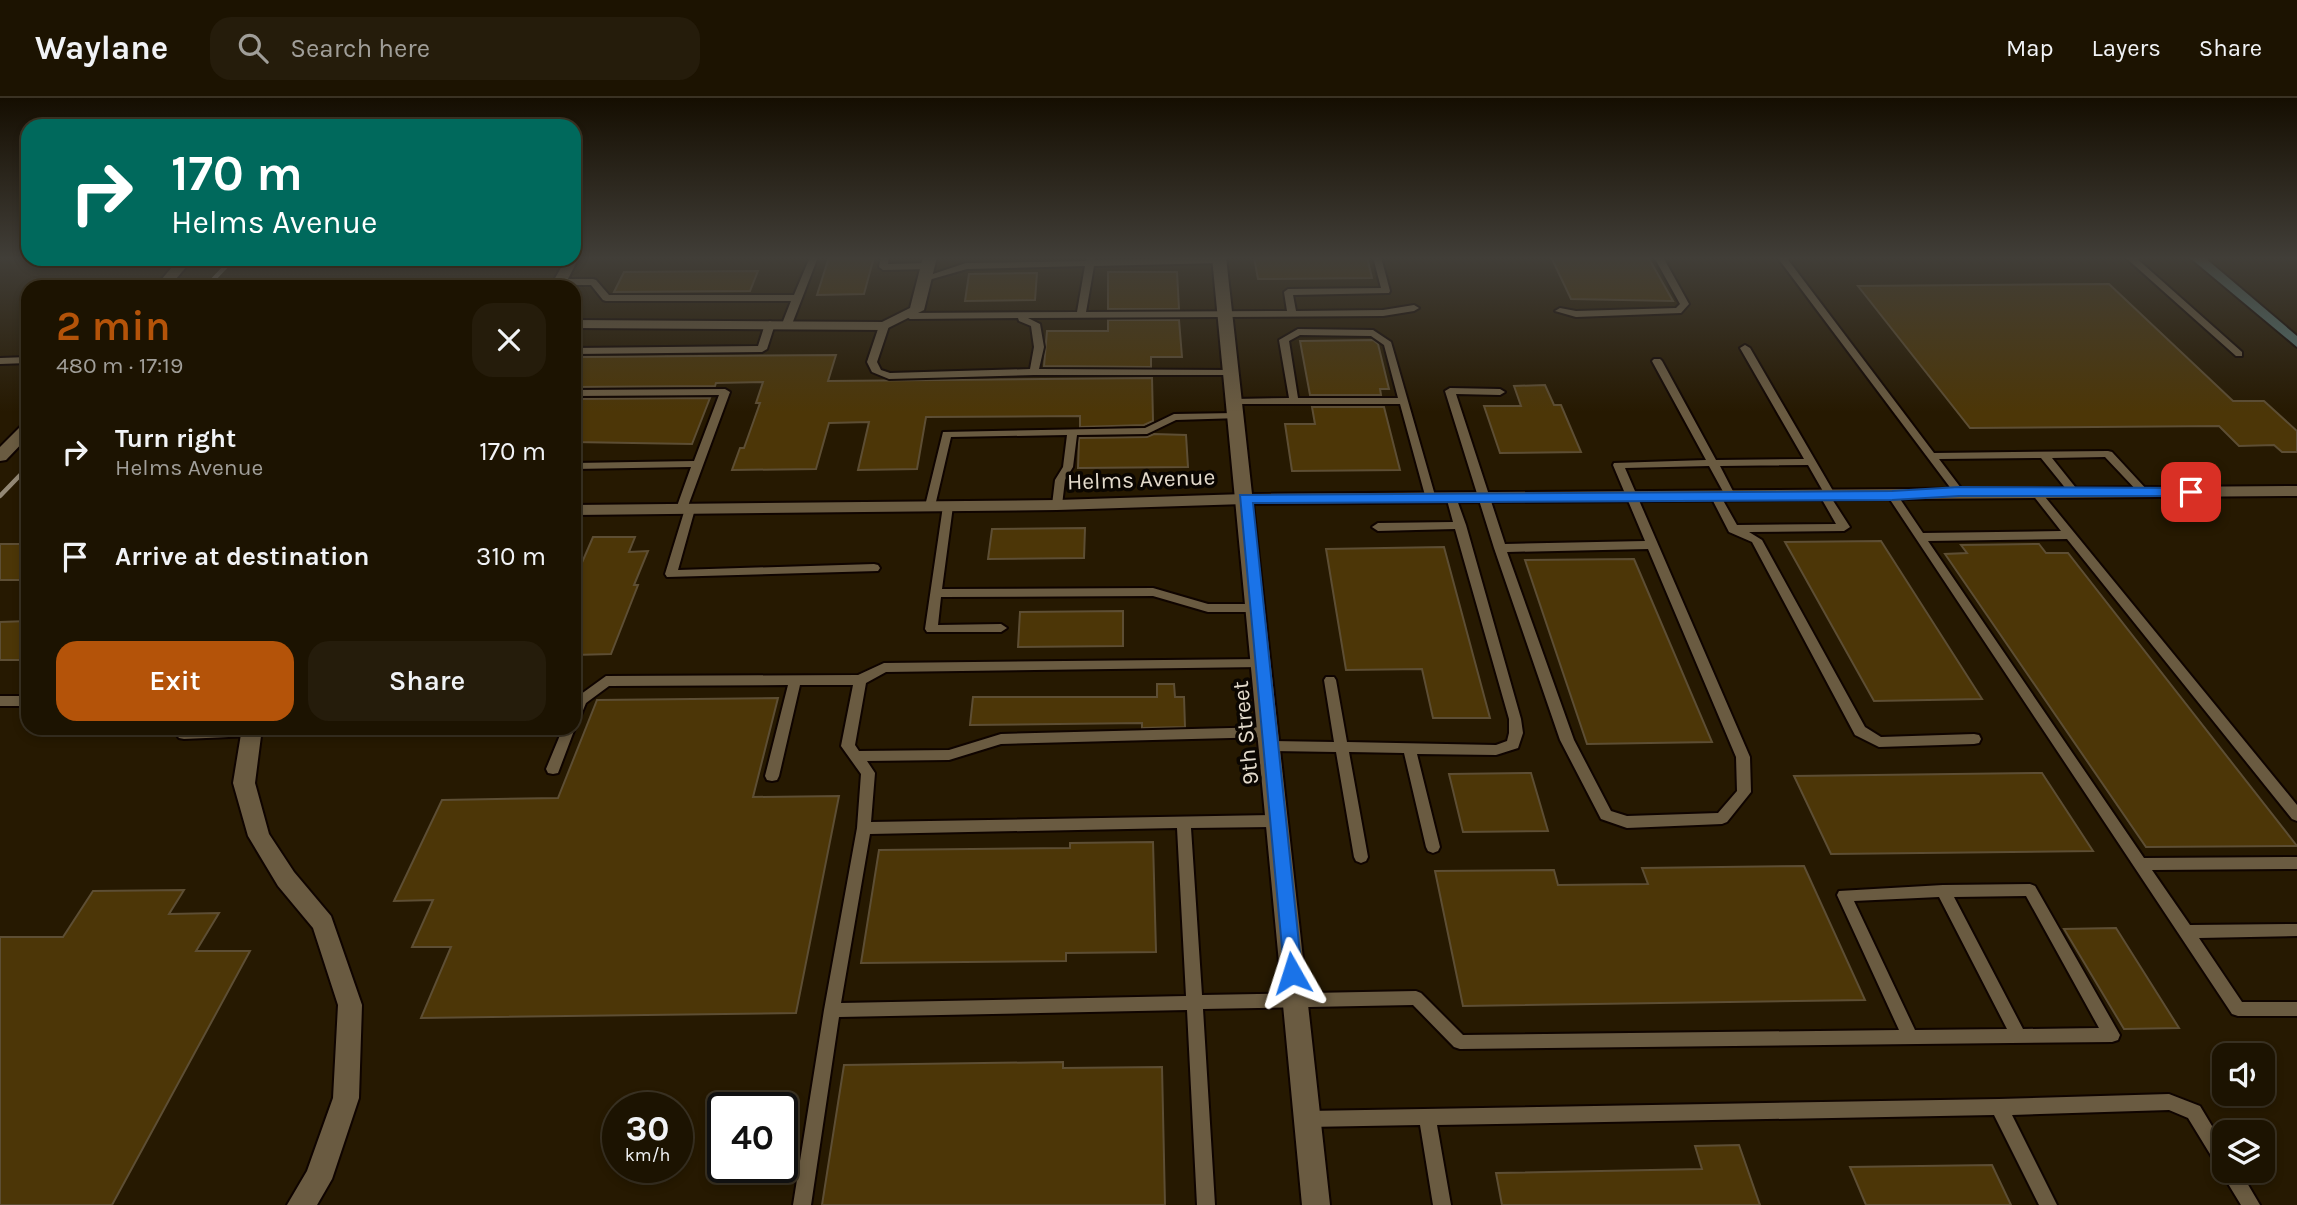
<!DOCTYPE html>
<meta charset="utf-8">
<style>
:root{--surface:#1c1301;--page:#251c0b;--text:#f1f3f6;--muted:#a09e99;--line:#3a3223;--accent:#b45309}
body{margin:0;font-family:Karla,sans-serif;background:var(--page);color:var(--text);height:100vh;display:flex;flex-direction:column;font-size:26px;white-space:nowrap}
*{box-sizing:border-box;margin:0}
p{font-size:23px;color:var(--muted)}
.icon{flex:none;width:38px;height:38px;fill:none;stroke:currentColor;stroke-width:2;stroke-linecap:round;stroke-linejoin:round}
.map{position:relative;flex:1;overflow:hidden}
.sheet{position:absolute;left:21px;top:182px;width:560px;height:455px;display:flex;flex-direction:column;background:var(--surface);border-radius:21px;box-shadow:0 4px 10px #0003,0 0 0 2px var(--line)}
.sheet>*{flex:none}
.top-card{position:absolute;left:21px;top:21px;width:560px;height:147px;border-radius:21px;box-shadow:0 4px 10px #0003,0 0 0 2px var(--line);background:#00695c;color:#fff;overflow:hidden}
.tools{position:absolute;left:2212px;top:945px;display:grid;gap:14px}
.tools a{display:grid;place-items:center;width:63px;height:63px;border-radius:14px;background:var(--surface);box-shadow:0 4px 10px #0003,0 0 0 2px var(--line);font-size:35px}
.speed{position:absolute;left:602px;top:994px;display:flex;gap:14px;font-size:35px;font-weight:700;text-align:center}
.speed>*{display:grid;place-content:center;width:91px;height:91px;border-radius:50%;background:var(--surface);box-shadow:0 4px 10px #0003,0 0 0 2px var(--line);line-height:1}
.speed small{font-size:18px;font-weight:400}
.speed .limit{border:4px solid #111;border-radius:10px;background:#fff;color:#111}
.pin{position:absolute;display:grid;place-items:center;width:60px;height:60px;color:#fff;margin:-30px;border-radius:14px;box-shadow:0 4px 10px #0006}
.me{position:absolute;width:77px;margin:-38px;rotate:354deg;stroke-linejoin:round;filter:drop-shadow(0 0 5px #0008)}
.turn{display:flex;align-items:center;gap:24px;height:147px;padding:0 35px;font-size:32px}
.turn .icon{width:91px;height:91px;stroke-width:2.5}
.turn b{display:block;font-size:49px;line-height:60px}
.round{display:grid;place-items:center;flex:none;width:74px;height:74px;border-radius:21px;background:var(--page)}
.head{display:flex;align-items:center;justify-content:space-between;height:119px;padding:0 35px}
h1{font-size:42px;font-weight:600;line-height:52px;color:var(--accent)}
.cta{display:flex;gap:14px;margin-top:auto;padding:14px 35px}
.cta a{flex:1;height:80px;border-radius:21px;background:var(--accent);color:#fff;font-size:28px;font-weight:600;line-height:80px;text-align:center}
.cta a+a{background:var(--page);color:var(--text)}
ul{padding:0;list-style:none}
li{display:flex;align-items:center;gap:21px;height:105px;padding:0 35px}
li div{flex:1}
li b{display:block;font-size:26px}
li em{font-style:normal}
header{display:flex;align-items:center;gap:42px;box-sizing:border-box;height:98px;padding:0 35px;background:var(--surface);border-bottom:2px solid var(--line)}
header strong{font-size:33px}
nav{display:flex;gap:38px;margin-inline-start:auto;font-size:24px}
.search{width:490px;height:63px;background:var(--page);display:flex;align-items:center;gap:18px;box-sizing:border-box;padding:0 24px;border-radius:21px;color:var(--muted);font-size:26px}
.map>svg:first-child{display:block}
.building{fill:#4c3607;stroke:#5d4e34;stroke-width:2}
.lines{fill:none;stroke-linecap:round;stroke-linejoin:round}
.service-casing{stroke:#0f0400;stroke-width:4}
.minor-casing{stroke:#0f0400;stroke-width:4}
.tertiary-casing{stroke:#0f0400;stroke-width:4}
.secondary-casing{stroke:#0f0400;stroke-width:4}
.service{fill:#6a5b41;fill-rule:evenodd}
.minor{fill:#6a5b41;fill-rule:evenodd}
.tertiary{fill:#6a5b41;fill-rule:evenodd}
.secondary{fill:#567572;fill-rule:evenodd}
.rail{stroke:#938875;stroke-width:4.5}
.route{fill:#1a73e8;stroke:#114b97;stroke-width:2}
.labels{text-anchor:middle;stroke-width:7;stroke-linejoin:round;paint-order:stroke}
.street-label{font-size:23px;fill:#e4dbcc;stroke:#0b0601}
</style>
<header>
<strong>Waylane</strong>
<div class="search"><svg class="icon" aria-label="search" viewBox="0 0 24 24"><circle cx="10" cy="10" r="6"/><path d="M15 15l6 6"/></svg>Search here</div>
<nav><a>Map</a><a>Layers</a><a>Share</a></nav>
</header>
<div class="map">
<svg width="2297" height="1107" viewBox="0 0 2297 1107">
<rect width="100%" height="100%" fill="#261901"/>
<path class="building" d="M829,159h45l-10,37 -47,1z
M1254,159h113l5,21 -114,1z
M1551,159h97l25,44 -102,-2z
M758,173l-8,20 -136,1 10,-20z
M1108,174h69l2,37h-71z
M1037,175l-2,27 -70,1 4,-27z
M2109,186l124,117h31l33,30v21h-15l-8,-7 -35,1 -20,-20 -249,2 -112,-142z
M1108,222h71l3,37h-31v10l-107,-1 3,-35h61z
M1373,242l5,4 11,45h-9l1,6h-71l-10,-54z
M836,257l-8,26 324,-3 1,43 -9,4 -64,2v-11l-154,1 -9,52 -59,1 11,-48 -40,1 -13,46 -84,1 8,-22h4l16,-45h-4l7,-21 -47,1 -1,3 -141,1v-21l5,-9z
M1545,287l9,20h7l20,47 -81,1 -16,-47h37l-7,-20z
M710,300l-18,46 -118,-2v-43z
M1312,309h72l16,63 -108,1 -7,-47h30z
M1154,336l32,1 2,32 -110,1 1,-30 68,-1z
M1085,430l-1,30 -96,1 4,-30z
M593,439h42l-6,15 19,-1 -14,34h4l-27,69 -37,1v-74z
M1881,443l101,158 -108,2 -89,-159z
M0,446h28v36h-28z
M2039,446l7,9h22l229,293 -151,1 -201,-293 22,-1 -6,-8z
M1444,449l46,171h-57l-11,-49 -76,1 -20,-121z
M1634,461l78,183 -125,2 -62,-184z
M1123,513v35l-105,1 2,-35z
M28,523v39h-28v-38z
M1157,586h17l1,13h9l1,30 -43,1v-5l-172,2 3,-28h184z
M778,600l-25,99 86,-1 -43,217 -375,5 30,-71h-39l21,-47 -39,1 48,-101 116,-2 39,-98z
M1531,675l17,58 -85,1 -14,-58z
M2042,675l51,78 -262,3 -37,-78z
M1153,744l3,110 -90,1v8l-205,2 18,-113 191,-2v-5z
M1804,768l61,134 -402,6 -28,-135 119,-1 4,15 90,-1 -6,-16z
M184,792l-15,24 50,-1 -23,38h54l-138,254h-112v-268h63l30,-46z
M2116,830l63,100 -55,1 -60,-100z
M1063,964v6l99,-1 3,138h-343l22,-140z
M1739,1047l21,60h-258l-6,-32 206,-4 -7,-23z
M1992,1067l19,40h-145l-16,-38z"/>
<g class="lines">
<defs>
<path id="service" d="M810,159h8l-26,67 -5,3 -5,-3 9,-23h-185l-3,-1 -12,-15h-32l-4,-3 4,-3h34l3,1 13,15h185z
M881,159h8l-1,7 40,-1 4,3 -4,3 -45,1 -4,-3z
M1087,159h8v3l124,-3 4,3 -4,3 -125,3 -8,46 201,-1 -3,-19 4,-3 93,-1 -8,-31h8l9,34 -1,2 -96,2 3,16 87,-1 31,-5 5,3 -5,3 -31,5 -355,2 12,6 4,23 -5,22 195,1 2,2 -5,3h-197l-145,4 -17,-7 -5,-10 12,-36 5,-3 5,3 -12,36 4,8 9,3 140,-4 4,-22 -3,-21 -12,-5 -1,-3 -108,1 -5,-3 5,-3 167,-1 8,-46 -118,3 -42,12 -4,-3 45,-15 120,-2z
M1654,159h9l26,47 -8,9 -105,4 -21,-6 5,-3 16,3 100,-3 4,-4z
M1777,159h9l148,196 174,-2 4,1 37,40 -5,3 -4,-1 -35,-37 -53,1 28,35 -5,3 -4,-1 -30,-37 -102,1 25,33 -5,3 -4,-1z
M2125,159h10l107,95v4h-6z
M420,161h60l-4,3h-52z
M269,183l4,3 -2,3h-8z
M505,184l3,1v4h-8z
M770,223l5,3 -8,25 -5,3 -188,2v-6l184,-2 7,-22z
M1298,231l75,1 18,12 45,157 -1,2 -4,1 -5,-3 -26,-95h-169v-4l3,-1 55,-1 -10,-58zM1300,237l71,1 13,9 14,53h-100l-9,-57z
M1745,247l5,3 86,148 -4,3 18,28 -6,4 -95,1 13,8 103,187 16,10 93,-3 5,1 2,4 -2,4 -5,1 -95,3 -24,-12 -103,-193 -23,-10 -18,-35 5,-3 4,1 17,30 99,-1 -16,-28 4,-3 -16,-28 -88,1 16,31 -5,3 -5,-3 -17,-31 -84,2 125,289 1,35 -24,30 -5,2 -95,4 -26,-9 -41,-79 -66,-192 -49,-157 5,-3 50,1 5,3 -5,3 -44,-1 49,150 140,-3 -32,-76 1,-2 92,-3 -54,-99 2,-2h6l2,2 54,99 88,-1 -64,-111zM1648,451l88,208 1,34 -19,22 -91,3 -16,-5 -37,-71 -67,-188z
M28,259v6l-28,1v-6z
M725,291l5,3 -42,114 6,1 1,2 -17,61 196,-6 4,1 2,3 -2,3 -211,6 -2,-3 19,-62 -7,-1 -1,-2 15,-42 -117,2v-6l120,-2 25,-66 -145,1v-6z
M1236,315l5,3 -1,2 -64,2 -29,14 -70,1 -4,32 -8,13 -3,25 -5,3 -5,-3 3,-25 8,-13 4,-32 -116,2 -16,69 -5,3 -5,-3 18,-74 202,-4 29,-14z
M2037,393l4,1 256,313v16l-5,-2 -225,-280 -139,2 216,317 153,-1v12l-145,1 38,55 107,-1v12l-98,2 43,64h55v14h-59l-6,-2 -345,-519 1,-2h8l27,40 138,-2 -29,-37z
M1452,399l5,3 9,25 55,194 2,14 -5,15 -22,7 -79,-1 23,93 -2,4 -5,2 -5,-2 -2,-4 -22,-94 -55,-1 19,105 -2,4 -5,2 -5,-2 -2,-4 -18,-105 -64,-1 -5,-1 -2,-4 2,-4 5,-1 62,1 -10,-62 2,-3h8l2,3 11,62 149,3 11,-4 2,-8v-14l-54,-190 -77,2 -6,-4 6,-4 75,-1 -6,-22z
M948,405l5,3 -11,83 211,-1 55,16h49l6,4 -6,4h-49l-55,-16 -212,1 -3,28 63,-1 6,4 -6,4h-74l-2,-3 18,-123z
M1262,561l6,4 -6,4 -376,5 -20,11 -11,62 4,6 90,-1 52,-16 269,-7 5,1 2,4 -2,4 -5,1 -269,7 -52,16 -82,1 8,12 -4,49 407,-7 5,2 2,4 -2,4 -5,2 -87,1 11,167 214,-4 5,2 42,42 436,-5 -62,-135 2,-4 104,-6 87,-1 5,2 85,149 -2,5 -6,2 -652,7 -6,-2 -41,-42 -210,4 12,196h-18l-10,-195 -348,7 -28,188h-18l31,-195 33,-182 4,-54 -20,-28 12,-61h-53l-21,91 -2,4 -5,1 -5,-1 -2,-4 23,-91 -179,1 -23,17 -7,17 -5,2v-20l3,-5 29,-21 252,-1 26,-12zM1177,730l9,168 -345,7 29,-169zM2026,798l73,132 -76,1 -69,-132zM1939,799l68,132 -92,1 -61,-129z
M0,598h28v10h-28z
M574,627l1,3 -17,45 -5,1 -5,-1 -2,-4 17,-41h11z
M171,630h85l1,3 -1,4 -5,1 -67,3 -5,-1z
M2169,996l31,12 24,40v25h16l20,34h-19l-17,-28 -2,-8 -4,-2 -30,-49 -19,-8 -157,5 45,90h-18l-45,-90 -557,10 14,80h-18l-13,-80 -113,2 -6,-2 -2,-6 2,-6 6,-2 692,-12z"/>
<path id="minor" d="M579,159l-15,30h-14l16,-28z
M923,159h14l-13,53 -40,20 -310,-2v-8l308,2 28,-14z
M2297,388v10l-1052,8 -188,6 -483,5v-10l483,-5 188,-6z
M242,630h20l-7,55 14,51 25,38 37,44 31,89 -3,93 -27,81 -15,26h-30l20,-34 26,-73 5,-93 -25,-77 -35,-42 -30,-50 -15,-53z"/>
<path id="tertiary" d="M1212,159h14l104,948h-28z
M179,161h14l-24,28h-14z
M28,325v14l-22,23 -6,1v-14l22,-22z"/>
<path id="secondary" d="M2189,159h15l93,79v11z"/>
</defs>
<use href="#service" class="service-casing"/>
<use href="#minor" class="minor-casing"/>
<use href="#tertiary" class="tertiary-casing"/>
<use href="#secondary" class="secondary-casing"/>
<use href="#service" class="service"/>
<use href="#minor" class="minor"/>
<use href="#tertiary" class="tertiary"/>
<use href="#secondary" class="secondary"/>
<path class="rail" d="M206,189l27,-28
M0,398l28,-29"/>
</g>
<linearGradient id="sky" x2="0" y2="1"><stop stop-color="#150e01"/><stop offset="0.51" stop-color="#413e38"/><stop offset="1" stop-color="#413e38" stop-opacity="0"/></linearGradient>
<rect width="2297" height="314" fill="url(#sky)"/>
<path class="route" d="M1959,389l232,1 7,4 -7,4h-232l-67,4 -639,3 49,470 -3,7 -7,2 -7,-2 -45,-485 652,-4z"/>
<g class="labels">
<g class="street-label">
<text transform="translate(1141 381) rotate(-2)" y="8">Helms Avenue</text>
<text transform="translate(1245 635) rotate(-96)" y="8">9th Street</text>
</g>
</g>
</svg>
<div class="tools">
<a><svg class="icon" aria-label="sound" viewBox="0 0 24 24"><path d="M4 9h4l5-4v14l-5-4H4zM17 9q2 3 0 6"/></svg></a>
<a><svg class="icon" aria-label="layers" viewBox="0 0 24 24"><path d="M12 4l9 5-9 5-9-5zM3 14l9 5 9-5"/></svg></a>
</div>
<div class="speed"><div>30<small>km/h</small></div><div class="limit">40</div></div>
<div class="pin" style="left:2191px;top:394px;background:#d93025"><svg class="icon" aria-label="arrive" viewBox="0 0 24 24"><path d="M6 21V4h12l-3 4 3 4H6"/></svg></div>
<svg class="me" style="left:1292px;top:875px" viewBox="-20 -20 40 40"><path d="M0-17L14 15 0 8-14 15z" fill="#1a73e8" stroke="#fff" stroke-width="4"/></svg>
<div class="top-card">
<div class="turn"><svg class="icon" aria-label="right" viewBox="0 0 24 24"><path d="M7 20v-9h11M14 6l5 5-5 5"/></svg><div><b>170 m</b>Helms Avenue</div></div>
</div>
<section class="sheet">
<div class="head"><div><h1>2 min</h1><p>480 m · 17:19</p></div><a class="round"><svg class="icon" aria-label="close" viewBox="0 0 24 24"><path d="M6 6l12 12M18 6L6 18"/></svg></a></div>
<ul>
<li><svg class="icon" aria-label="right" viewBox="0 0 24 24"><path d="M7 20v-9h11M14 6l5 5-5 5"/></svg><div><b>Turn right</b><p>Helms Avenue</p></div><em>170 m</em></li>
<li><svg class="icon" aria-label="arrive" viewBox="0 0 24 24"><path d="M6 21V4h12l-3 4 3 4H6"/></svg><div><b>Arrive at destination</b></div><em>310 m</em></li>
</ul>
<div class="cta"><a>Exit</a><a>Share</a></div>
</section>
</div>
